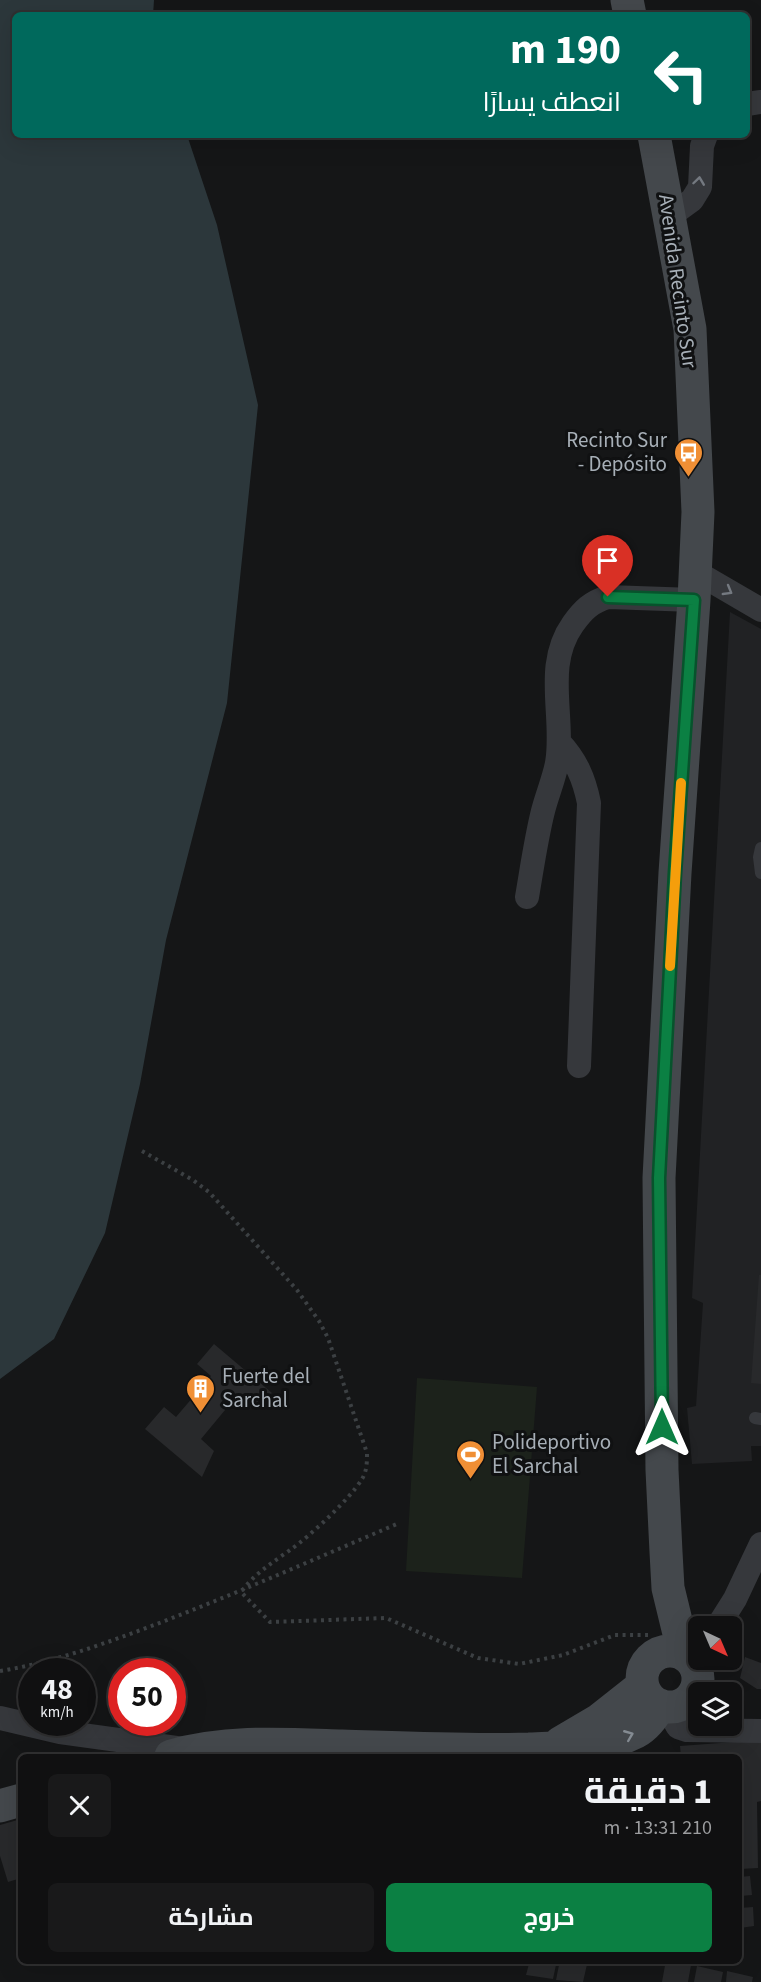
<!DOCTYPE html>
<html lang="ar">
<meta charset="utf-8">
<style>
:root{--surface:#101011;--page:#19191a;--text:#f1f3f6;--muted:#9c9d9f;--line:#303031;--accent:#0b8043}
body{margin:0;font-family:"Source Sans 3",Cairo,sans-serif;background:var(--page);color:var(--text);direction:rtl;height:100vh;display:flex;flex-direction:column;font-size:22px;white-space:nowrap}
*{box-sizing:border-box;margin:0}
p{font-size:20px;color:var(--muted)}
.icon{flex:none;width:33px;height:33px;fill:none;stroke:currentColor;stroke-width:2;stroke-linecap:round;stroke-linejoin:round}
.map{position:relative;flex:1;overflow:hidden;direction:ltr}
.drawer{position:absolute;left:18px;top:1754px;width:724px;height:210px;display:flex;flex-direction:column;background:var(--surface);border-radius:9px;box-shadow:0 6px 24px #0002,0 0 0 2px var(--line);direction:rtl}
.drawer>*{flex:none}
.hud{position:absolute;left:12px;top:12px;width:738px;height:126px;border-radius:9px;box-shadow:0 6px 24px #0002,0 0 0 2px var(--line);direction:rtl;background:#00695c;color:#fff;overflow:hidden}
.needle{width:39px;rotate:136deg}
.controls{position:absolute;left:688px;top:1616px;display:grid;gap:12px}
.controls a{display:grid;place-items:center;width:54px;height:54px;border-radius:9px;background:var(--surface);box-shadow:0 6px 24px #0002,0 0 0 2px var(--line);font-size:30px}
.speed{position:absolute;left:18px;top:1658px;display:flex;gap:12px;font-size:30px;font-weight:700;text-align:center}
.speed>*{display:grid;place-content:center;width:78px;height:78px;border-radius:50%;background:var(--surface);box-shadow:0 6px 24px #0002,0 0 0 2px var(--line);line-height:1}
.speed small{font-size:15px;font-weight:400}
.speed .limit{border:9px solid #d22;background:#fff;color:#111}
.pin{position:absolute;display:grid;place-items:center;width:51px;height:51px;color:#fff;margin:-62px -26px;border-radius:50% 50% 50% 0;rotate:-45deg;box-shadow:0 0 6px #0007}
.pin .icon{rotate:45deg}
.me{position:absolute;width:66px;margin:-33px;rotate:0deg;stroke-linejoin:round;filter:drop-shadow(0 0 4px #0008)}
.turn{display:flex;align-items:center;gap:21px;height:126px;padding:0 30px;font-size:27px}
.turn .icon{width:78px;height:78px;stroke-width:2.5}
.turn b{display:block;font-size:42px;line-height:51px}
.round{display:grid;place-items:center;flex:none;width:63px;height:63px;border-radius:9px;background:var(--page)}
.summary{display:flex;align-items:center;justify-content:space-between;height:102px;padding:0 30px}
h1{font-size:36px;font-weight:700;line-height:45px}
.action{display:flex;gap:12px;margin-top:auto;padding:12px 30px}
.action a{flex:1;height:69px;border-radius:9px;background:var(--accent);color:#fff;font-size:24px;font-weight:700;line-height:69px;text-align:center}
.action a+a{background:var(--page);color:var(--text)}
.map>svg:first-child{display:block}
.built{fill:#212224}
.green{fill:#1c221b}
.water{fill:#2c373b}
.building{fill:#28292b}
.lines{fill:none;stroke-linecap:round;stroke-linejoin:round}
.path{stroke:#3c4043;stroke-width:4;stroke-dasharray:3 4.5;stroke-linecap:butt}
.lane{stroke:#36383c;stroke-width:12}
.street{stroke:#36383c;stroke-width:24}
.secondary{stroke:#44484c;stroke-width:33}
.oneway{stroke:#747980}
.oneway2{stroke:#848b92}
.route-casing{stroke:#07532c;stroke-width:15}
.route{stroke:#0b8043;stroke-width:10}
.slow{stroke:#f59e0b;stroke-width:10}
.labels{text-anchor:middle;stroke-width:6;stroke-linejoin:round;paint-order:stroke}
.street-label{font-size:21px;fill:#a7afb7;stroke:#101112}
.poi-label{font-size:21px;fill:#a7afb7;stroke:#101112;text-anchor:start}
</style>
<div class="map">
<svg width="761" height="1982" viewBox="0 0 761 1982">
<rect width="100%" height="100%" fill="#151617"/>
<path class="built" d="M730,612l31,17v817h-10l1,15 -60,3 -5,-56 9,-2 7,-103 -11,-5z"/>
<path class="green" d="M417,1378l120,9 -15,191 -116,-7z"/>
<path class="water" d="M0,0h154l-1,15h-138v120h172l30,90 41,180 -31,298 -61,237 -26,144 -35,149 -51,106 -54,40z"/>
<path class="building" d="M759,1275h2v109l-10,-1z
M214,1344l58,49 -24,16 -13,-11 -34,41 13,12 -12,26 -57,-48 19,-22 12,10 35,-41 -14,-12z
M745,1657l16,6v26h-4l-17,-11z
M761,1740v61l-4,1 1,66 -18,1v-113h-59l-1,-10z
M21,1819v59l-13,4 -8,-26v-31z
M750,1876l2,19 -12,1v-19z
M753,1907l1,19 -14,2v-20z
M530,1960h27l-4,19 -27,-4z
M560,1960h28l-5,22 -27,-2z
M666,1960l25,5 -3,17h-26z
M697,1966l26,6 -2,10h-27z
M727,1971l26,6 -1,5h-26z"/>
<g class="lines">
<path class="path" d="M142,1151l51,29 16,12 88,98 22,31 9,17 39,115c0,9 0,18 -5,26 -12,20 -53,58 -72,71 -18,13 -36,24 -49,42l29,30 116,-4 92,40 41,6 44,-9 52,-20h33
M0,1671c56,-9 109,-29 162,-49 80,-31 158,-65 237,-99"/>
<path class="lane" d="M761,848l-2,9 2,16
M755,1418l6,1"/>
<path class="street" d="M747,104l14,-2
M670,216l22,-16 8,-13 2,-41 4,-11
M696,572l65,38
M559,742c17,18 25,36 30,61l-10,263
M527,897c5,-29 9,-58 16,-86 4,-16 11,-32 14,-48 8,-47 -14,-97 16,-139 10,-14 18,-22 35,-27l86,3
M718,1626l17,-27 26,-55
M674,1707v13l4,7 9,3 74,1
M0,1718l60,14 131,18"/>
<path class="secondary" d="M627,0l3,15
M654,135l36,194 8,183 -4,88 -19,273 -16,305 3,292 4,82 2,36 16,66
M642 1679a28 28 0 1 1 56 0a28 28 0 1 1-56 0Z
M560,1743l39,-23 43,-34
M171,1756c56,-16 113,-12 171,-10 63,2 125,5 187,3 36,-2 74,0 107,-17 11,-6 18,-16 24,-27
M0,1806l21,-6"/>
</g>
<defs><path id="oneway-chevron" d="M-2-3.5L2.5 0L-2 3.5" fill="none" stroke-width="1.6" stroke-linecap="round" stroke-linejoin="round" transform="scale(1.5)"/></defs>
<g class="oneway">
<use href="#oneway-chevron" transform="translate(699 181) rotate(-82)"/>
<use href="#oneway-chevron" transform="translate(728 591) rotate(30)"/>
</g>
<use class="oneway2" href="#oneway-chevron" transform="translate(629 1735) rotate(-22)"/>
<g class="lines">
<defs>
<path id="route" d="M608,597l86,3 -19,273 -16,305 3,249"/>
</defs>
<use href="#route" class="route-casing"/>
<use href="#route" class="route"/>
<path class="slow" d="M670,966l11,-183"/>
</g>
<defs>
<symbol id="bus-pin" viewBox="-11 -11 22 30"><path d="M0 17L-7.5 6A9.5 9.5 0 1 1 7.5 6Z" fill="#f08f35" stroke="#101112"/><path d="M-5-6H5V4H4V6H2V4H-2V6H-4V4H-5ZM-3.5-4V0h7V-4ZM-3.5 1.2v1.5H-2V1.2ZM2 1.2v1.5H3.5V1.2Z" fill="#fff"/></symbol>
<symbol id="building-pin" viewBox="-11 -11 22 30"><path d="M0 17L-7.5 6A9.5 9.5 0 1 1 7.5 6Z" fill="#f08f35" stroke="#101112"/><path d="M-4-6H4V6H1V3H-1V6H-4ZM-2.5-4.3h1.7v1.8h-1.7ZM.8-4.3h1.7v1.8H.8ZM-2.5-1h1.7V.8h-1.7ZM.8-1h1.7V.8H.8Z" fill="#fff"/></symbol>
<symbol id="stadium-pin" viewBox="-11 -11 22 30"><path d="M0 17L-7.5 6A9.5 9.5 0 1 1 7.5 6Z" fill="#f08f35" stroke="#101112"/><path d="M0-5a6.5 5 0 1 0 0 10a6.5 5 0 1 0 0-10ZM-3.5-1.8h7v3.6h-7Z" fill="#fff"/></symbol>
</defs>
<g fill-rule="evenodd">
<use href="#bus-pin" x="672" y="436" width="33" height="45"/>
<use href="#building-pin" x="184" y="1372" width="33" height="45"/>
<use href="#stadium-pin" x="454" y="1438" width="33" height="45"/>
</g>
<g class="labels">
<g class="street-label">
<text transform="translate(678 281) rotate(82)" y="7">Avenida Recinto Sur</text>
</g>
<g class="poi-label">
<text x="667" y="447" text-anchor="end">Recinto Sur<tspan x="667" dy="24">- Depósito</tspan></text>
<text x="222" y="1383">Fuerte del<tspan x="222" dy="24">Sarchal</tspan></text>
<text x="492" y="1449">Polideportivo<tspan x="492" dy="24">El Sarchal</tspan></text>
</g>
</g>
</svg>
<div class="controls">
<a><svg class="needle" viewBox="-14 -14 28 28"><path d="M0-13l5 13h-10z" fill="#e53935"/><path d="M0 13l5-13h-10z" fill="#9c9d9f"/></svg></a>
<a><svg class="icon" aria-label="layers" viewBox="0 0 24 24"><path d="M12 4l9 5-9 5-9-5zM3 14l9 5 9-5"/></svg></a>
</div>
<div class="speed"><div>48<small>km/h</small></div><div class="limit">50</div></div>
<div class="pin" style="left:608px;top:597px;background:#d93025"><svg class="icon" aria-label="arrive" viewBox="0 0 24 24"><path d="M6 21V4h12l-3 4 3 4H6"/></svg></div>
<svg class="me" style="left:662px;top:1427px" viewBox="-20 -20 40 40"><path d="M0-17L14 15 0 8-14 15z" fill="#0b8043" stroke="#fff" stroke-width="4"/></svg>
<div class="hud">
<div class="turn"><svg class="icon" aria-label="left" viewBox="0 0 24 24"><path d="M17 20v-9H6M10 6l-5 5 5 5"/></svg><div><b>190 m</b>انعطف يسارًا</div></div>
</div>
<section class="drawer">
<div class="summary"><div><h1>1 دقيقة</h1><p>210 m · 13:31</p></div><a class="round"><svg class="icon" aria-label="close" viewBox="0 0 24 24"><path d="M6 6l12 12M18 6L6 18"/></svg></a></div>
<div class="action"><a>خروج</a><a>مشاركة</a></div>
</section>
</div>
